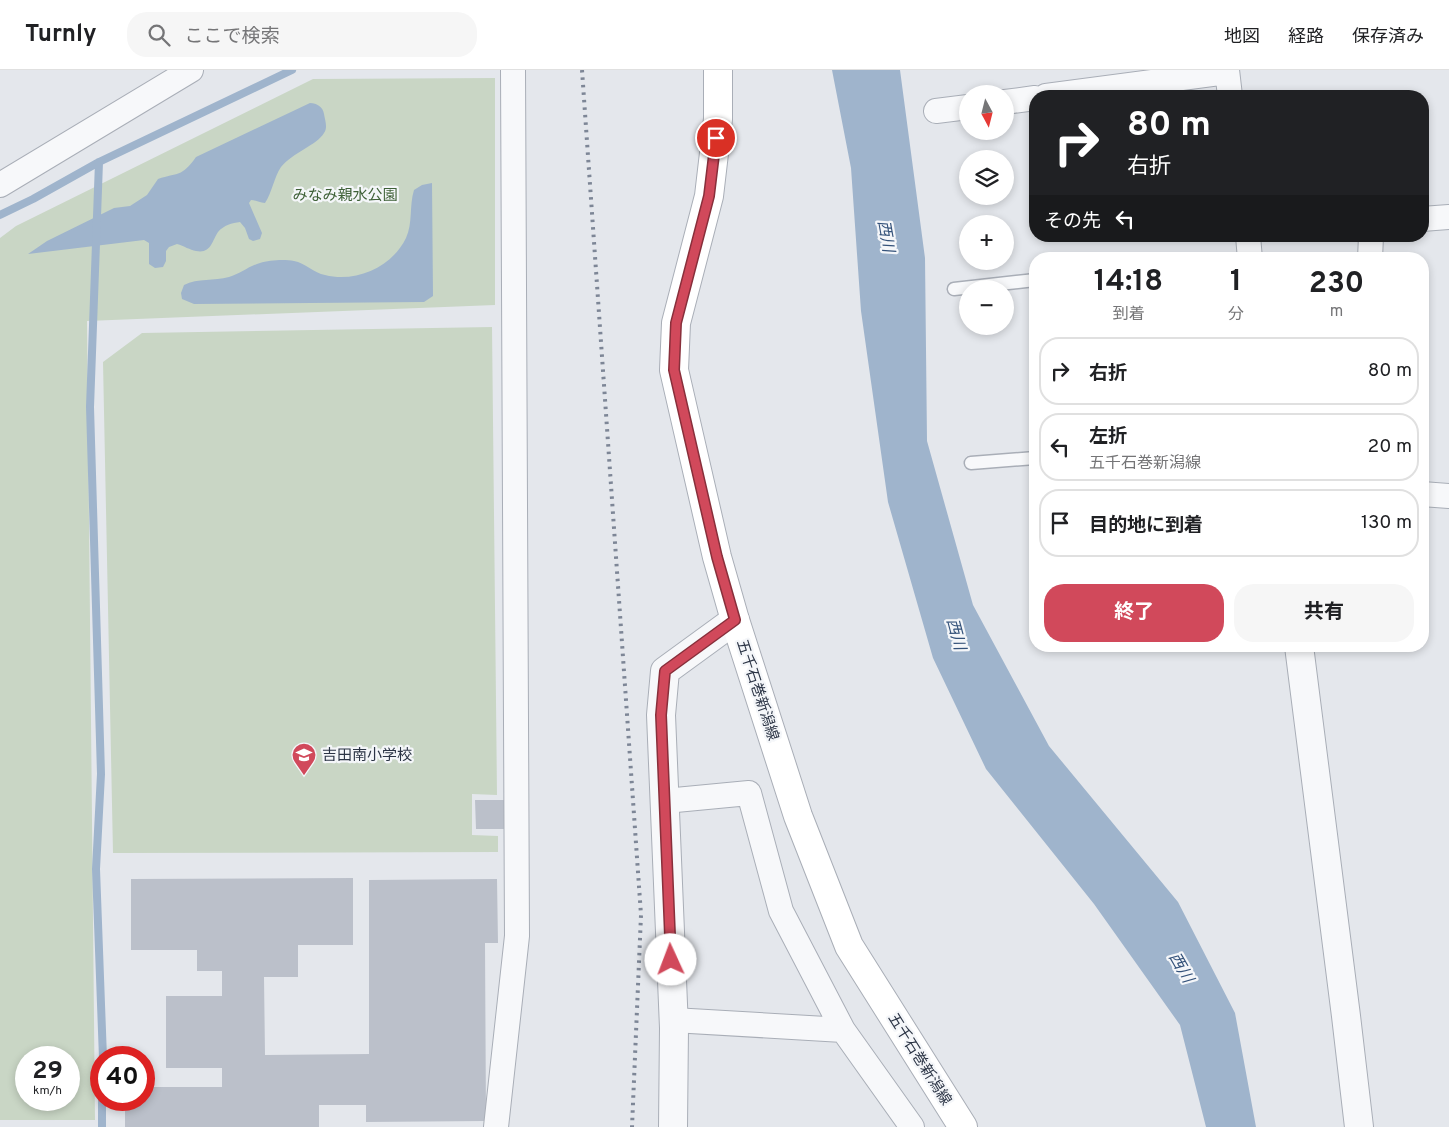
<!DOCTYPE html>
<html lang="ja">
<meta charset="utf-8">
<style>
:root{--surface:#fff;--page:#f6f6f6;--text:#202124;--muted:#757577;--line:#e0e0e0;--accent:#d1495b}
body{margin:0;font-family:Overpass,"Noto Sans JP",sans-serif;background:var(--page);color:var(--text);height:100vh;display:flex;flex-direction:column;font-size:19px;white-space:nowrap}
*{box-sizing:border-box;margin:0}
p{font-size:16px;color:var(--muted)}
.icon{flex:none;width:28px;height:28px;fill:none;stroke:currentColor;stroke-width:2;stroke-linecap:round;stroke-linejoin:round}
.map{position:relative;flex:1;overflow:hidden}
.sheet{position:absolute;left:1029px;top:182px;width:400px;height:400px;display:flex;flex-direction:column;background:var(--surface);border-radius:20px;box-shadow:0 2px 8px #0003}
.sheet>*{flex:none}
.banner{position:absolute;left:1029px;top:20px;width:400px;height:152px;border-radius:20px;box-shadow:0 2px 8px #0003;background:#202124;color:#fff;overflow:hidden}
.needle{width:32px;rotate:173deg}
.tools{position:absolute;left:959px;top:15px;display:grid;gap:10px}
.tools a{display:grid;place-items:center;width:55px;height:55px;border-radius:50%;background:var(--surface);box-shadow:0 2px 8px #0003;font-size:25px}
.speed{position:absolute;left:15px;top:976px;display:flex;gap:10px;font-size:25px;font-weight:700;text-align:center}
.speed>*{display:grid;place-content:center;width:65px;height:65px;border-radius:50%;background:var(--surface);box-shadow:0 2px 8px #0003;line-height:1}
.speed small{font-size:12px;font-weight:400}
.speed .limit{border:8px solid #d22;background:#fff;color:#111}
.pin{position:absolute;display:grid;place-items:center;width:42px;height:42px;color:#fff;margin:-21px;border:2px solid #fff;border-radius:50%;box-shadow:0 1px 5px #0007}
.me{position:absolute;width:55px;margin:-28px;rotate:358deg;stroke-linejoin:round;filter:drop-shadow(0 0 4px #0008)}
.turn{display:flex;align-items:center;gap:18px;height:105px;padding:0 15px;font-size:22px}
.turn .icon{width:65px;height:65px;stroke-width:2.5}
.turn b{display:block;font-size:35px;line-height:42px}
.then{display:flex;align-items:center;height:48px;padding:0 15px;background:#0003;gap:10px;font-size:19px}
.eta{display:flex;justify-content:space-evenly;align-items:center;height:85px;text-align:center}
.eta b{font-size:30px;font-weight:700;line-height:35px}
.cta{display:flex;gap:10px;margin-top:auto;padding:10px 15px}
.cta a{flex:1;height:58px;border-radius:20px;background:var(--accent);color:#fff;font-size:20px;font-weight:700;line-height:58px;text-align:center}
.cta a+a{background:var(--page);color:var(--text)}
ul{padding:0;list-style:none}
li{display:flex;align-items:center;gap:15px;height:68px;margin:0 10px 8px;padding:0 5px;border:2px solid var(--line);border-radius:20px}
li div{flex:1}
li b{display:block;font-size:19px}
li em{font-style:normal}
header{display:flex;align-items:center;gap:30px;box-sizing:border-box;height:70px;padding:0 25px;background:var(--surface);border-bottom:1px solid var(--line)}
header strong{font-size:24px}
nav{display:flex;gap:28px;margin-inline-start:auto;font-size:18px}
.search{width:350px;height:45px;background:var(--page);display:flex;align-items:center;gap:12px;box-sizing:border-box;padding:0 18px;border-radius:20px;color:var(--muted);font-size:19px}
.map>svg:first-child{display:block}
.green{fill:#c9d6c5;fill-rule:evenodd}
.water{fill:#9fb4cc}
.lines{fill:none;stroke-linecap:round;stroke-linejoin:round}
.stream{stroke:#9fb4cc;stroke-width:8}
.building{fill:#bbc0ca}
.service-casing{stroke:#a9aeb7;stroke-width:15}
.minor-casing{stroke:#a9aeb7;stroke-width:26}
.tertiary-casing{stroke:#a9aeb7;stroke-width:30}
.secondary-casing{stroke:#a9aeb7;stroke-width:30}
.service{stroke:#f7f8fa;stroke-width:12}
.minor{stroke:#f7f8fa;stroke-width:24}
.tertiary{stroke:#f7f8fa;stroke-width:28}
.secondary{stroke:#fff;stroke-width:28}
.rail{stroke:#7d8696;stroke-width:4;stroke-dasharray:2.5 5;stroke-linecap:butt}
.route-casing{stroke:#882f3b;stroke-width:12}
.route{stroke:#d1495b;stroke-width:9}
.labels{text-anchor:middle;stroke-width:4.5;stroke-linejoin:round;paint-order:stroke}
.park-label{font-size:15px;fill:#3f6138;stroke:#f4f6f9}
.street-label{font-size:15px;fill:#2b3445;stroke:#f4f6f9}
.poi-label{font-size:15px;fill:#2b3445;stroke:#f4f6f9;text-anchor:start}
.water-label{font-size:16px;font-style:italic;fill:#34527a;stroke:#f4f6f9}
</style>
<header>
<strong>Turnly</strong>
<div class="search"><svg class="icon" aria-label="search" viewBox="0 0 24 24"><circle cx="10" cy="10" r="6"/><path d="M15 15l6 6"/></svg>ここで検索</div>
<nav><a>地図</a><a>経路</a><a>保存済み</a></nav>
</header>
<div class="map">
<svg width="1449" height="1057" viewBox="0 0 1449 1057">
<rect width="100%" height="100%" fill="#e4e7ec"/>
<path class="green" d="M495,8v227l-408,16 8,799h-95v-882l16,-12 297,-147zM26,988h43v42h-43z
M492,257l5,468 -25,-1v41l26,1v16l-385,1 -10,-491 39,-29z"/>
<path class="water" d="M832,0h68l25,188 2,183 46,164 76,141 129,156 57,111 21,114h-50l-26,-102 -86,-121 -108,-135 -53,-111 -45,-156 -27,-191 -10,-143z
M310,33c7,0 13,4 14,11 1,6 4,14 0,19 -7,12 -32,20 -43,34 -7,10 -9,26 -16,36 -6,0 -9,-3 -14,-3l-2,3 13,30 -2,6 -7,2 -4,-2 -4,-11 -5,-6c-8,1 -16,3 -22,10 -6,9 -7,22 -22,19 -6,-1 -12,-5 -19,-7l-8,3 -3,4v10l-3,6 -8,1 -6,-4v-21l-5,-3 -116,14 19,-13 67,-33 16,-2 17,-11 11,-16c20,-7 23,-1 38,-22z
M432,113l1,113 -9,6 -230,2 -12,-5 -1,-6 3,-8c14,-7 30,-4 45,-8 11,-3 20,-11 31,-14 9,-3 25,-4 34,-2 11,2 20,12 31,14 31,8 67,-8 81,-37 7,-15 3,-32 8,-48l8,-5z"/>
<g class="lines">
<path class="stream" d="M99,92l-9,245 11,367 -5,95 7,189
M0,145l33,-16 66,-37 193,-92
M102,1057v-27"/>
</g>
<path class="building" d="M475,730h30v29h-29z
M353,808v67h-55v32h-34l1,78 104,-1v-174l128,-1 1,64h-13l1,178 -120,1v-17h-47v22h-194v-27h19v-13h78v-19h-56v-72h56v-25h-25v-21h-66v-71z"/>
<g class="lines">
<defs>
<path id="service" d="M954,219l81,-9
M971,393l64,-5"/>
<path id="minor" d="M1227,0l3,26
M1046,26l181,-24
M1005,32l30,-4
M936,41l32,-4
M0,115l191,-115
M1422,149l27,-2
M1248,166l2,23
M1370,189l1,-23
M1422,424l27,2
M665,731l84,-8 32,118 62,119
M673,950l170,10 69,97
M496,1057l21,-191 -4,-866"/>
<path id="tertiary" d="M1299,576l47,370 13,111
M673,1057l1,-99 -13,-313 4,-44 70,-51"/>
<path id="secondary" d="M718,0v49l-9,77 -33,127 -2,47 43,187 18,63 63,196 51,130 114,181"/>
</defs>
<use href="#service" class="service-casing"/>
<use href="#minor" class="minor-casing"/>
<use href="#tertiary" class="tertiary-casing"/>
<use href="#secondary" class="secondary-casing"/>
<use href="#service" class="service"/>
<use href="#minor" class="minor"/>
<use href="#tertiary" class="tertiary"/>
<use href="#secondary" class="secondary"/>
<path class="rail" d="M582,0l59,845 -9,212"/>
</g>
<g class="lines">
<defs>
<path id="route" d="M671,890l-10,-245 4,-44 70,-51 -18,-63 -43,-187 2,-47 33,-127 7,-58"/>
</defs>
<use href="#route" class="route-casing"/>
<use href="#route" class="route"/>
</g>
<defs>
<symbol id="school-pin" viewBox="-11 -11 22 30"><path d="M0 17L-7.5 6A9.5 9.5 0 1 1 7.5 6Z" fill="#d1495b" stroke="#f4f6f9"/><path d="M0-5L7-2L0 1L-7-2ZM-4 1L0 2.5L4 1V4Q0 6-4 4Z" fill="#fff"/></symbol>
</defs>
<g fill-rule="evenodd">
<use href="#school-pin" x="290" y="671" width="28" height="38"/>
</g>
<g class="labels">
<g class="park-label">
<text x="345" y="130">みなみ親水公園</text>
</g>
<g class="street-label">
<text transform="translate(758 620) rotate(72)" y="5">五千石巻新潟線</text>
<text transform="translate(920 989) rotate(58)" y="5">五千石巻新潟線</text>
</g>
<g class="poi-label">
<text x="322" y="690">吉田南小学校</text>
</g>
<g class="water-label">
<text transform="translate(887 166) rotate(80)" y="6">西川</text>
<text transform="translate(957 564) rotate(75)" y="6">西川</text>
<text transform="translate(1182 897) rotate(60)" y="6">西川</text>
</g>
</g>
</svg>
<div class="tools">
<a><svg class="needle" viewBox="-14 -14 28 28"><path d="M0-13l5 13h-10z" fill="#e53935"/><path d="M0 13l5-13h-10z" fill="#757577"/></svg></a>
<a><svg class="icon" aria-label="layers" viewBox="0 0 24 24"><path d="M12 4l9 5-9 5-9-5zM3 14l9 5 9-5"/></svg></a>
<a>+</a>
<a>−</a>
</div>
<div class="speed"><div>29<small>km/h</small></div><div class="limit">40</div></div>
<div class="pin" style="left:716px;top:68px;background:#d93025"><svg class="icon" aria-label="arrive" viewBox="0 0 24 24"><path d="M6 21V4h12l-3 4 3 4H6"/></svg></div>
<svg class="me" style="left:671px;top:890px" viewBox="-20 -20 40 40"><circle r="19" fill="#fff"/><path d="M0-13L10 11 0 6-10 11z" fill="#d1495b"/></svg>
<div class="banner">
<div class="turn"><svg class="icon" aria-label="right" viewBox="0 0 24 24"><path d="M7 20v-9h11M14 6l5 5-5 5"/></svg><div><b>80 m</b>右折</div></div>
<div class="then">その先<svg class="icon" aria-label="left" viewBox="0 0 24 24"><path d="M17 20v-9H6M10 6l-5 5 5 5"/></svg></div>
</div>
<section class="sheet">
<div class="eta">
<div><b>14:18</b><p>到着</p></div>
<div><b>1</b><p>分</p></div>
<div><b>230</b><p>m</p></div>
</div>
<ul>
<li><svg class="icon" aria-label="right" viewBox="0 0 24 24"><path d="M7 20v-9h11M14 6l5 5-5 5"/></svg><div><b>右折</b></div><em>80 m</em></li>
<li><svg class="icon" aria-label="left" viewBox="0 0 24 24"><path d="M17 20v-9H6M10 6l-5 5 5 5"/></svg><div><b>左折</b><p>五千石巻新潟線</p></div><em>20 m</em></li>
<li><svg class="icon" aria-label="arrive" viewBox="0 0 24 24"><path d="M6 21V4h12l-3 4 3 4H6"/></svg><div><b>目的地に到着</b></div><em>130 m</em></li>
</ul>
<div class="cta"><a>終了</a><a>共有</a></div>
</section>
</div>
